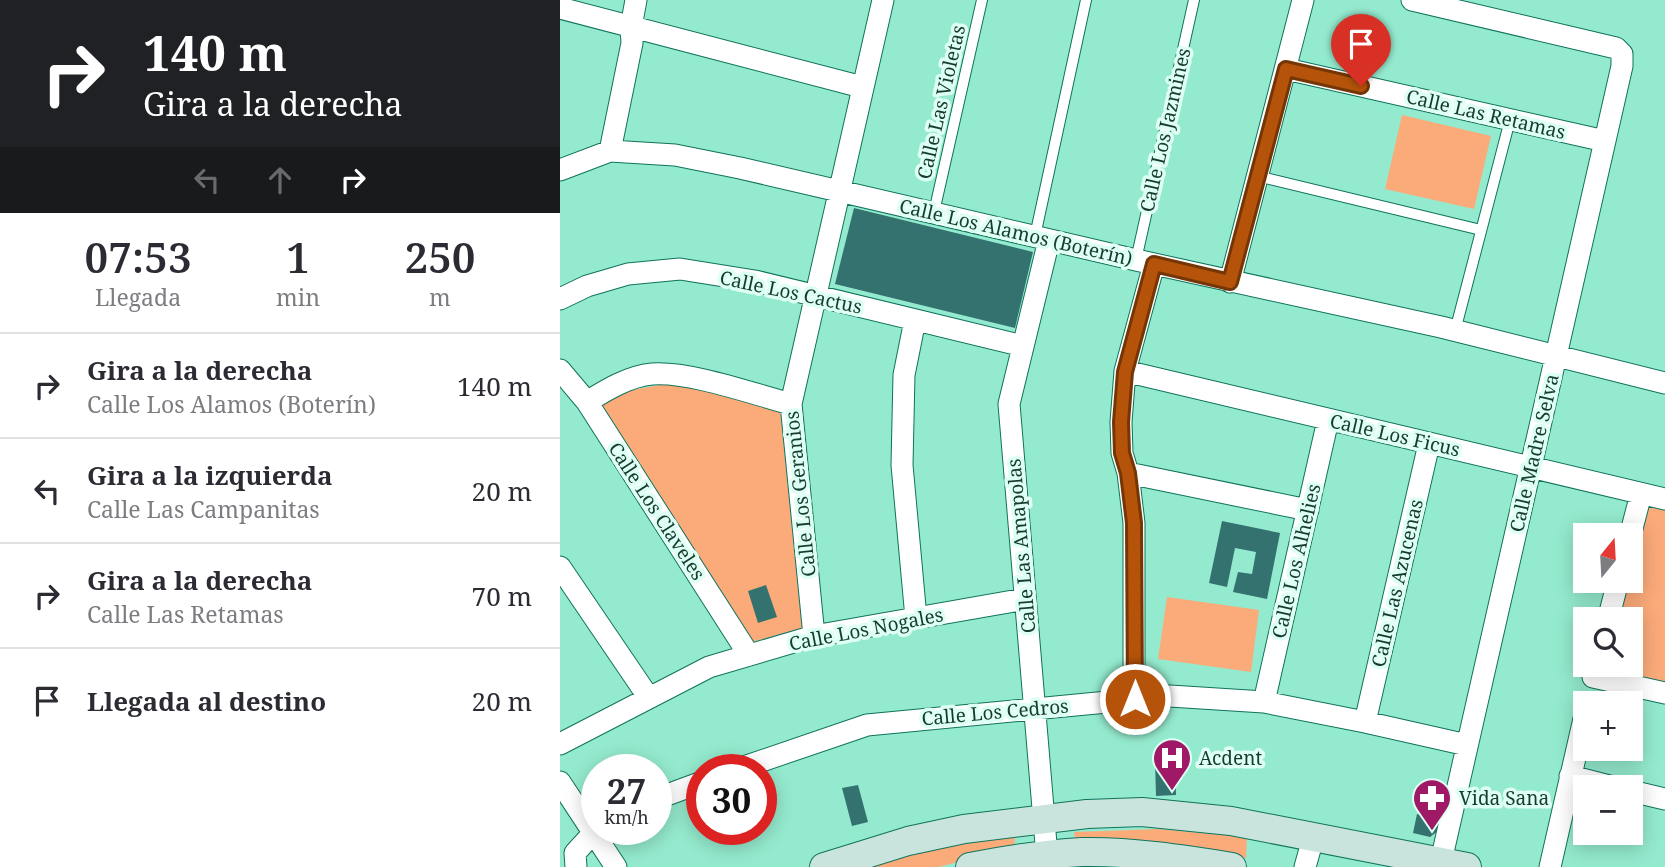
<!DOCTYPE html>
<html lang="es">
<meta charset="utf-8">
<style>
:root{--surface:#fff;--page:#f2f2f3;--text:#2b2b33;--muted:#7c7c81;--line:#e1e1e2}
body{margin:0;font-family:"Noto Serif",serif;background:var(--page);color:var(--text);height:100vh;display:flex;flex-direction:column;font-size:26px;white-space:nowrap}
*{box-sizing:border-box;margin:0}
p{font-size:23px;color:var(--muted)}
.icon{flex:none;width:38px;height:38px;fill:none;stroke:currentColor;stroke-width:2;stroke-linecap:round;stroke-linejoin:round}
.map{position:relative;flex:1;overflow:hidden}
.details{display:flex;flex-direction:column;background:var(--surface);width:560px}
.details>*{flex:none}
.hud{background:#202124;color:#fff;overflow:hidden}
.needle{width:46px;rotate:18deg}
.fabs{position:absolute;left:1013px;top:523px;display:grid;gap:14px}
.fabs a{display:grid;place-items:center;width:70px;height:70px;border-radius:0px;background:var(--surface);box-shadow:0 4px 18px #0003;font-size:35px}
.speed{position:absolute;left:21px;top:754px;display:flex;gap:14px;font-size:35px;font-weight:700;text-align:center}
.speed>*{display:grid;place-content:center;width:91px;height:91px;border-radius:50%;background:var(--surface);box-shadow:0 4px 18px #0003;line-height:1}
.speed small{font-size:18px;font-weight:400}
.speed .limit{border:10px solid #d22;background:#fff;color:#111}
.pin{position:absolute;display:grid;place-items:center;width:60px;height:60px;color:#fff;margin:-72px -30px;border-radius:50% 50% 50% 0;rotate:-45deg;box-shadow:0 0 7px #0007}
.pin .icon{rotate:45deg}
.me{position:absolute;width:77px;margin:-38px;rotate:0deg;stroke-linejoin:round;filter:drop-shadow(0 0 5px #0008)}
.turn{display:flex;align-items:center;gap:24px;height:147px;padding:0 28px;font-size:32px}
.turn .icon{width:91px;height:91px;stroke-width:2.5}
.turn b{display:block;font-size:49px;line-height:60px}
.lanes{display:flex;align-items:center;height:66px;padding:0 28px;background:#0003;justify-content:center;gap:35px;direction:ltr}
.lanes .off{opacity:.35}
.eta{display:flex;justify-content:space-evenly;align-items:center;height:119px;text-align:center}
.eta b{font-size:42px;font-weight:600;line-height:49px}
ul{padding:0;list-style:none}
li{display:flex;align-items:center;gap:21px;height:105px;padding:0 28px;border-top:2px solid var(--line)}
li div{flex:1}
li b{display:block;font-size:26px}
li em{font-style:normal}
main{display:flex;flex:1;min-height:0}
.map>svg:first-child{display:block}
.green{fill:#fbab7a}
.building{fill:#347270}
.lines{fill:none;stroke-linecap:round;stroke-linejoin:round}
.lane-casing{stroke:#0f735b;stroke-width:12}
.street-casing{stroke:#0f735b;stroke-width:23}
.secondary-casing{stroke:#0f735b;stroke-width:30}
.lane{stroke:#fff;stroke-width:10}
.street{stroke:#fff;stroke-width:21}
.secondary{stroke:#c8e4dc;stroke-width:28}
.route-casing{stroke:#753606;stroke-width:18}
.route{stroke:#b45309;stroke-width:12}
.labels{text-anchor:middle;stroke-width:7;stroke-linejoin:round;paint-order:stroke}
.street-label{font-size:19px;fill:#173b30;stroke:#defff3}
.poi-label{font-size:19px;fill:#173b30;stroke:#defff3;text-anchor:start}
</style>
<main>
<section class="details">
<div class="hud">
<div class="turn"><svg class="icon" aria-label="right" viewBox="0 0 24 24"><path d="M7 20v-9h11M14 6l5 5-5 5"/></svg><div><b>140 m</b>Gira a la derecha</div></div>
<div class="lanes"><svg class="icon off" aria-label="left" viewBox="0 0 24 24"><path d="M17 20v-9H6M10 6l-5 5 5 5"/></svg><svg class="icon off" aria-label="ahead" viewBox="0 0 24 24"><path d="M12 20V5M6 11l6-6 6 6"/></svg><svg class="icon" aria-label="right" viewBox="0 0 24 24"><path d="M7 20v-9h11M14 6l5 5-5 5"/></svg></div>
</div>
<div class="eta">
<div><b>07:53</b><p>Llegada</p></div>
<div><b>1</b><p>min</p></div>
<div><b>250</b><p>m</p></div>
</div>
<ul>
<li><svg class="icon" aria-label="right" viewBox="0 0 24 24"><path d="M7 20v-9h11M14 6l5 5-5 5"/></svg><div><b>Gira a la derecha</b><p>Calle Los Alamos (Boterín)</p></div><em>140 m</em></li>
<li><svg class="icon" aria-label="left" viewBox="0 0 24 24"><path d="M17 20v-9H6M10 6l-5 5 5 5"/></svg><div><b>Gira a la izquierda</b><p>Calle Las Campanitas</p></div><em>20 m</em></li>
<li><svg class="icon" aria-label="right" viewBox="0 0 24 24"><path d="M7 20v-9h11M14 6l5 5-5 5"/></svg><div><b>Gira a la derecha</b><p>Calle Las Retamas</p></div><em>70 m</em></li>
<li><svg class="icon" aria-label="arrive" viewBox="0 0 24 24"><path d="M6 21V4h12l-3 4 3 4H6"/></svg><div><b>Llegada al destino</b></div><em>20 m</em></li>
</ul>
</section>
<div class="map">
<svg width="1105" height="867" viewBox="0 0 1105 867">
<rect width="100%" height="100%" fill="#94eace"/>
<path class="green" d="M842,115l89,21 -17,73 -89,-20z
M111,383l57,11 52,16 22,218 -53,15 -149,-237 26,-15z
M1084,505l21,5v174l-64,-14 2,-5h28v-45l-16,-1 9,-38h7v-25z
M607,597l92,13 -8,62 -93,-13z
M597,829l90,8 -1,21 -46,-8 -124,-2 -2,-16z
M455,837l-1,15 -41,6 -34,9h-80l61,-17z"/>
<path class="building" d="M294,208l179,44 -18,76 -180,-44z
M662,521l58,12 -13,66 -34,-7 5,-20 14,2 4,-22 -21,-4 -8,39 -18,-4z
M206,585l11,32 -19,6 -10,-32z
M615,758l1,37 -20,1 -1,-37z
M298,785l10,37 -16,4 -10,-38z
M857,814l24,7 -3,10 -8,6 -17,-4z"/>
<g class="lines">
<defs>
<path id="lane" d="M697,176l224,54
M374,212l48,-212
M475,236l51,-236
M576,260l58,-260
M895,331l55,-211"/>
<path id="street" d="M852,0l204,48 6,6v12l-181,795
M0,8l302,79
M726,69l319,72
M50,151l22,-108 -1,-16 5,-27
M0,170l50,-19 65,4 65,13 396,92 305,67 224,56
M670,282l73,-282
M0,299l27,-13 41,-12 52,-5 75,12 268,65
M355,320l-11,55 -2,90 14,153
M0,370l27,32 162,253
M565,371l540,128
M27,402c19,-12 42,-26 65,-28 37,-3 101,20 139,30
M568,473l180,37
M1070,536l11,-42
M0,567l89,131
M1048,620l10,-39
M254,636l-23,-232 92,-404
M1033,677l72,16
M574,699v-176l-6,-50 -6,-20 -1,-31 4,-51 29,-107
M704,702l64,-282
M805,722l64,-278
M0,744l149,-77 105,-31 211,-37
M175,770l132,-45 303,-29 94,6 101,20 102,23
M1010,776l47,12
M0,782l56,85
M1071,791l34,8
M96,799l46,-17
M487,856l-38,-452 40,-164
M16,867l-1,-14 22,-24
M745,867l9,-32
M990,867l36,-157"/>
<path id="secondary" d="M264,867l84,-26 56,-12 123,-15 55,-2 89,9 236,46
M410,867c36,-7 74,-13 112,-15 49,-1 101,7 150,15"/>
</defs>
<use href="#lane" class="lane-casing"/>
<use href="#street" class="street-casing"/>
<use href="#secondary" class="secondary-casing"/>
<use href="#lane" class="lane"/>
<use href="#street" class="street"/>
<use href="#secondary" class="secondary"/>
</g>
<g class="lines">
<defs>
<path id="route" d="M575,699l-1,-176 -6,-50 -6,-20 -1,-31 4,-50 29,-108 76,18 56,-213 75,17"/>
</defs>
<use href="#route" class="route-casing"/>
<use href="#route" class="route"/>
</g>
<defs>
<symbol id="hospital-pin" viewBox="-11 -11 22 30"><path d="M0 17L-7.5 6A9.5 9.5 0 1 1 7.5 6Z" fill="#9f1967" stroke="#defff3"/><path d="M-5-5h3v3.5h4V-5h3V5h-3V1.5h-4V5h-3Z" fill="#fff"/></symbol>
<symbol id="pharmacy-pin" viewBox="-11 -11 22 30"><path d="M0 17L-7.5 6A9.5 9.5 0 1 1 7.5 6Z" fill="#9f1967" stroke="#defff3"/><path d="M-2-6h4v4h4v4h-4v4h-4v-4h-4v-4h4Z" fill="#fff"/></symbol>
</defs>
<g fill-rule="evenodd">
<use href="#hospital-pin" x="590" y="736" width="44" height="60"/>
<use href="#pharmacy-pin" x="850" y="776" width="44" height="60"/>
</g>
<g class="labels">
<g class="street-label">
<text transform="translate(381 102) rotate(-77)" y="7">Calle Las Violetas</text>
<text transform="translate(926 114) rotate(13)" y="7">Calle Las Retamas</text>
<text transform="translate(605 130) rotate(-77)" y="7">Calle Los Jazmines</text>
<text transform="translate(456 232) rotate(13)" y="7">Calle Los Alamos (Boterín)</text>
<text transform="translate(231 292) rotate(12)" y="7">Calle Los Cactus</text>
<text transform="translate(835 435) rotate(13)" y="7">Calle Los Ficus</text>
<text transform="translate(974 453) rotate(-77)" y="7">Calle Madre Selva</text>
<text transform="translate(240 494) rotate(-96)" y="7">Calle Los Geranios</text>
<text transform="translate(97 511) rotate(57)" y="7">Calle Los Claveles</text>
<text transform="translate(461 546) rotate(-95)" y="7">Calle Las Amapolas</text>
<text transform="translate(736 561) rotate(-77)" y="7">Calle Los Alhelies</text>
<text transform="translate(837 583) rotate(-77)" y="7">Calle Las Azucenas</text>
<text transform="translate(306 629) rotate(-11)" y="7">Calle Los Nogales</text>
<text transform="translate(435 712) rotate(-5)" y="7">Calle Los Cedros</text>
</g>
<g class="poi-label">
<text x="639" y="765">Acdent</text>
<text x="899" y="805">Vida Sana</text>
</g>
</g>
</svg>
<div class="fabs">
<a><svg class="needle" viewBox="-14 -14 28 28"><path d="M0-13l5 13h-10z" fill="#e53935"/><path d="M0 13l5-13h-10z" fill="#7c7c81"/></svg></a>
<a><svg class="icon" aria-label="search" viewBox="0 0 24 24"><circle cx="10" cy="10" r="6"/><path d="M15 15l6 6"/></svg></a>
<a>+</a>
<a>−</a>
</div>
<div class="speed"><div>27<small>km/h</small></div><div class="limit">30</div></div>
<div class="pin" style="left:801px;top:86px;background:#d93025"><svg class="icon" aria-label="arrive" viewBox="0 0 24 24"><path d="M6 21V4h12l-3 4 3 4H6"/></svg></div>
<svg class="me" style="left:575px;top:699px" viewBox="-20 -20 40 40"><circle r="17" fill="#b45309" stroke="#fff" stroke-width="3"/><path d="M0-11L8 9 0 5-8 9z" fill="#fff"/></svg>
</div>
</main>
